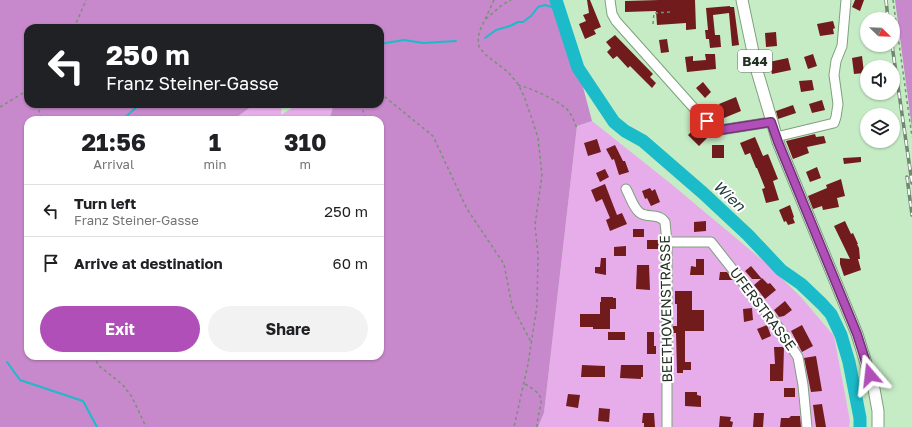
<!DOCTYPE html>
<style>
:root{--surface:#fff;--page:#f2f2f2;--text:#202124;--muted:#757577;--line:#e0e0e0;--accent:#b04fb7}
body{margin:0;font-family:"Golos Text",sans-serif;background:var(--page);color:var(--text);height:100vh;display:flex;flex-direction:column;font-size:15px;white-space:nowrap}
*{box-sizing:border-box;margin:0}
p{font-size:13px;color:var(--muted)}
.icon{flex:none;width:22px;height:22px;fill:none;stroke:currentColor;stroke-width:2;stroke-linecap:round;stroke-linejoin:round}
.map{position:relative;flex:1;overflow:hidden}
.details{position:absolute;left:24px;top:116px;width:360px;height:244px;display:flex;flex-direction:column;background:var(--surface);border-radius:12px;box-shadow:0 1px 3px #0004}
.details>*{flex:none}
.hud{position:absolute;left:24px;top:24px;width:360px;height:84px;border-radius:12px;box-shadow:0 1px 3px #0004;background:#202124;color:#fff;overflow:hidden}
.needle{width:26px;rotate:113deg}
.tools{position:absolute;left:860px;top:12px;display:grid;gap:8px}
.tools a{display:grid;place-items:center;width:40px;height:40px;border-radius:50%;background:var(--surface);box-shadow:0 1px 3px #0004;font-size:20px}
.pin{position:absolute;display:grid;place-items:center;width:34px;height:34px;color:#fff;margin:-17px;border-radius:8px;box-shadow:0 2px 6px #0006}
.me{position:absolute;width:44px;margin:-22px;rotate:343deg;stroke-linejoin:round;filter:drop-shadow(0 0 3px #0008)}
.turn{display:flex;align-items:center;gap:14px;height:84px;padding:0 16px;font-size:18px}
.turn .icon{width:52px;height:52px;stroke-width:2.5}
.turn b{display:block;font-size:28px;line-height:34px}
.eta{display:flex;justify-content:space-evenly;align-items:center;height:68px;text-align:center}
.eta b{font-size:24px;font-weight:700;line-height:28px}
.primary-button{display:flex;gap:8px;margin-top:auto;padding:8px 16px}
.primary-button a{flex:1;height:46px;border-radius:24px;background:var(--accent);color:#fff;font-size:16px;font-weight:700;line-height:46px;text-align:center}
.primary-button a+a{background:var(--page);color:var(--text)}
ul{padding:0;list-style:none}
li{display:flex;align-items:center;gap:12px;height:52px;padding:0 16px;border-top:1px solid var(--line)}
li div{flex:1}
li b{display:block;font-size:15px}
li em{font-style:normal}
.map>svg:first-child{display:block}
.green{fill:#e7adea}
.forest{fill:#c888cc;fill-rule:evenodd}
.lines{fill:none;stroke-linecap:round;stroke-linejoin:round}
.stream{stroke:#1cbbca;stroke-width:2}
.river{stroke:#1cbbca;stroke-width:13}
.building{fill:#711b1c}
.minor-casing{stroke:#7da07d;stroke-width:11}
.major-casing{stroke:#7da07d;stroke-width:13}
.path{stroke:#769176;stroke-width:1.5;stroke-dasharray:3 3;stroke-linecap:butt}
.minor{stroke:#fff;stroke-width:9}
.major{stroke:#fff;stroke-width:11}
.rail-casing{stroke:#6f886f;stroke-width:3.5}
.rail{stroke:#fff;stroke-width:2;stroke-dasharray:6;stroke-linecap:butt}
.route-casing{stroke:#723377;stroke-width:10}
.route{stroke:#b04fb7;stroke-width:7}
.labels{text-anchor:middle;stroke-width:4;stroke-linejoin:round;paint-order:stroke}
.shield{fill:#fff;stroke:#657065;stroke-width:1}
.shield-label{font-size:13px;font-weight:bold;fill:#233223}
.street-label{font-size:14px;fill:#233223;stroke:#fff}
.water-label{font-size:15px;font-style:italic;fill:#243c3f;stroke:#fff}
</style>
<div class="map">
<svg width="912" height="427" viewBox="0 0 912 427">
<rect width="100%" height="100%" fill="#c6ecc6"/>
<path class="green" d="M252,104h30l-1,11 17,-11h36l-5,16h-96l19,-14z
M592,121l78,62 97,81 34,33 33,39 16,85 -1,6h-311l6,-14 33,-287z"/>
<path class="forest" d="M0,0h560l32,121 -15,5 -33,287 -6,14h-538zM28,28h352v76h-46l-5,16h51v236h-352v-236h205l19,-14v-2h-224z
M895,0h17v129z"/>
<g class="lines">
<path class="stream" d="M485,38l11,-8 14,-4 8,-4h5l8,-6 7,-9 7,-2 14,4
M380,44l24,-4 19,3 33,-2
M122,120l18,-16
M7,362l13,18 63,21 14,26"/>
<path class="river" d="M556,0l22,68 36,54 11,9 18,10 60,52 45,42 33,35 20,14 21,20 9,10 10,21 8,27 11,56v9"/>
</g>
<path class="building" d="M587,0h3l11,27 -7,3 2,4 -11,5 -6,-15 7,-3 -3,-6 6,-2z
M659,0h36l1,29 -10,1v-7l-29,2 -1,-14 -31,1v-11z
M855,0h9l-4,11 -8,-4z
M730,6v1h4l5,38 -7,1 -3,-33 -16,2 2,20h5l1,12 -11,1 -1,-9h-3l-1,-9h3l-2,-22z
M833,21l2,7 -2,1 1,5 -14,2 -3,-12z
M776,32l1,14 -11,1 -1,-14z
M615,35l38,39 -3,3 6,6 -4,5 -22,-22 -2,2 -11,-12 -4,3 -6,-7 4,-4 -5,-6z
M667,39l2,13 -8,1 -2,-13z
M705,54h10l1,15 -29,3 -2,-15 8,-1v5l13,-1z
M813,54l4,12 -9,3 -4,-12z
M862,56l2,17 -10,1 -2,-16z
M788,58l3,12 -19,4 -3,-12z
M812,80l2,10 -13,2 -2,-11z
M703,82l8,10 -6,6 -9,-10z
M736,97l5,14 -17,7 -5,-14z
M822,100l3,10 -13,3 -3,-9z
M793,105l3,8 -18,6 -2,-8z
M697,126l11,11 -9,9 -11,-11z
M815,134l1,3 8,-1 2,7 -19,4 2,6 -16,6 -7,-18z
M755,137l8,19 5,-2 10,25 -5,2 6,19 -13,3 -4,-14 3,-1 -8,-20h-1l-6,-15 -5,2 -5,-12z
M597,139l4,13 -13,4 -4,-13z
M615,145l8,16h2l4,11 -10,3 -5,-16 -2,1 -6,-11z
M712,145h12v13h-12z
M861,157v5l-17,2 -1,-6z
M817,167l4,11 -11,4 -4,-10z
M605,169l4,8 -9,5 -4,-9z
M841,179l4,17 -8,2 2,9 -16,3 -1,-4 -9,3 -5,-13 19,-8 -1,-3z
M605,184l12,31 5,-2 5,11 -17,7 -4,-11 4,-2 -8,-19 -6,3 -5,-12z
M650,188l2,3 3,-2 5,13 -9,4 -4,-8 -2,1 -3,-8z
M790,205l4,12 -1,1 2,5 -7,2 -2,-4 -2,1 -5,-12z
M706,221v10l-12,1v-10z
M845,221l6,13 2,-1 5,11h-1l2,4 1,11h-2l3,11 -17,6 -4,-12v-6l10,1 -16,-33z
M633,229h11v8h-11z
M647,240h12l-1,9h-11z
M626,246v10h-12v-9z
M601,258h5v17l-11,-2v-6h5z
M696,259h8v16h-14l1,-9 5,1z
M637,265h12l1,25 -14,-1z
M751,266l11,13v-1l6,6 2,-1 6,7 -11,9 -11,-14 7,-6h-9l-7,-8z
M720,272h7l6,8h-14z
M675,291h17v19h12v21h-19v31h6v8h-8v3h-6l-1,-40h-3v-7h4v-22h-2z
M601,297h12v1h3v11h-6v20h-17v-2h-13v-13h20v-12h1z
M785,301l7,9 -8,6 -5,1 -5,-7z
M752,308l1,12 -9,2 -1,-13z
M767,325l4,11 -9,4 -5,-11z
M802,325l11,21 -11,6 -11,-21z
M608,332h17v8h-17z
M647,332h7v14h2v8h-9z
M774,347h10l-1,34h-13v-17h5z
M816,356l6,35 -11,1 -7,-34z
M582,365l23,1v11h-24z
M621,365h22v12h-2v2l-21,-1z
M784,388h11v9h-11z
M685,392h12v3l4,1v11l-16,-1z
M568,394l12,1 -2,13 -12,-2z
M822,404l4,23h-10l-3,-22z
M599,408l11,1 -1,13 -11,-1z
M643,413h11l1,14h-11v-4h-2z
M754,413h10l-1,14h-10z
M720,416l11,1 -1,4 3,1 -1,5h-13z
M791,416h9l1,11h-21l1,-9h8z"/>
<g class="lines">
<defs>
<path id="minor" d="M610,0l2,14 4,7 84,94 14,13 6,2 51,-8
M776,137l58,-14 2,-6 2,-13 -4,-29 2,-14 6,-15 4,-46
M626,189c4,7 7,18 13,23 7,7 19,0 26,10l2,20v185
M667,242h44l68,86 19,29 5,28 4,42"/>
<path id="major" d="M742,0l15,71 21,71 79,192 17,55 4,22v16"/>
</defs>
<use href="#minor" class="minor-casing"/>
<use href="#major" class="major-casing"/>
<path class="path" d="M494,0l-14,30 -2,8 1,9 7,8 22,17 10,12 6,12 8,23 6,19 4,37 -7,50 3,30 -1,51 -9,58 -14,63
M893,0l19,137
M486,19l16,-14 9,-5
M653,24l1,-11 17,-1
M74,28l12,-28
M518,85c13,3 45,17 52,28 3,5 5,11 7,15
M380,93l53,43 34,73 37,55 8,42 19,36
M37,104l5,16
M361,104l5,16
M0,107l28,-17
M93,356l6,10 23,18 10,13 14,30
M525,384c26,15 13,18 12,43"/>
<use href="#minor" class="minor"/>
<use href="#major" class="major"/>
<defs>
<path id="rail" d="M886,0l2,19
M892,45l20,138
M907,177l5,38"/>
</defs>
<use href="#rail" class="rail-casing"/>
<use href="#rail" class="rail"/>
</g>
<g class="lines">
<defs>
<path id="route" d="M707,121l7,7 6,2 51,-8 7,20 79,192 13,41"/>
</defs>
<use href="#route" class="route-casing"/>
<use href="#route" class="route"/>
</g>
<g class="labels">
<rect class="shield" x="738" y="50" width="34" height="22" rx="3"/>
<g class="shield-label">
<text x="755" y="66">B44</text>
</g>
<g class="street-label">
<text transform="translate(666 309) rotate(-91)" y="5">BEETHOVENSTRASSE</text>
<text transform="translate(763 309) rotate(53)" y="5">UFERSTRASSE</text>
</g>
<g class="water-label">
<text transform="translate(729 196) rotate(43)" y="5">Wien</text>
</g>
</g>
</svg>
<div class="tools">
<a><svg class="needle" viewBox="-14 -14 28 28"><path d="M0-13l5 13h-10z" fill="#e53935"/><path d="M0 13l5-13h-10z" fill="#757577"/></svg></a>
<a><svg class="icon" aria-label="sound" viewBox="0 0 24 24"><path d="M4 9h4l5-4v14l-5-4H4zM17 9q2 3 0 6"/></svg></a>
<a><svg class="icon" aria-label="layers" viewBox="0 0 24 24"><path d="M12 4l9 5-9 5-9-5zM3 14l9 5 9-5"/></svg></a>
</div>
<div class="pin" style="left:707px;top:121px;background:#d93025"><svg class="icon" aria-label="arrive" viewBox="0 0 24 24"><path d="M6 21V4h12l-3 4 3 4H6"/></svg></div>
<svg class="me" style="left:870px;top:375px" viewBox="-20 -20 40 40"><path d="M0-17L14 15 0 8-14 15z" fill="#b04fb7" stroke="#fff" stroke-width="4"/></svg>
<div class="hud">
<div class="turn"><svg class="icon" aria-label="left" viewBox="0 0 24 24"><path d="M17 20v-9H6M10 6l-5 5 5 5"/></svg><div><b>250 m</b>Franz Steiner-Gasse</div></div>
</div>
<section class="details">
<div class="eta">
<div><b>21:56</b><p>Arrival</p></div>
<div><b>1</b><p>min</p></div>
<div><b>310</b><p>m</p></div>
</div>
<ul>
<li><svg class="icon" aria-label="left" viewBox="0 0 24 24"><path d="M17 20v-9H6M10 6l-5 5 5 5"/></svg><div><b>Turn left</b><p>Franz Steiner-Gasse</p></div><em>250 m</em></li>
<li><svg class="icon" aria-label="arrive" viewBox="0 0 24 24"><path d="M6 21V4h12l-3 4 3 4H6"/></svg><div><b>Arrive at destination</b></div><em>60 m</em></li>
</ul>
<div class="primary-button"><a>Exit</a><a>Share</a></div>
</section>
</div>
